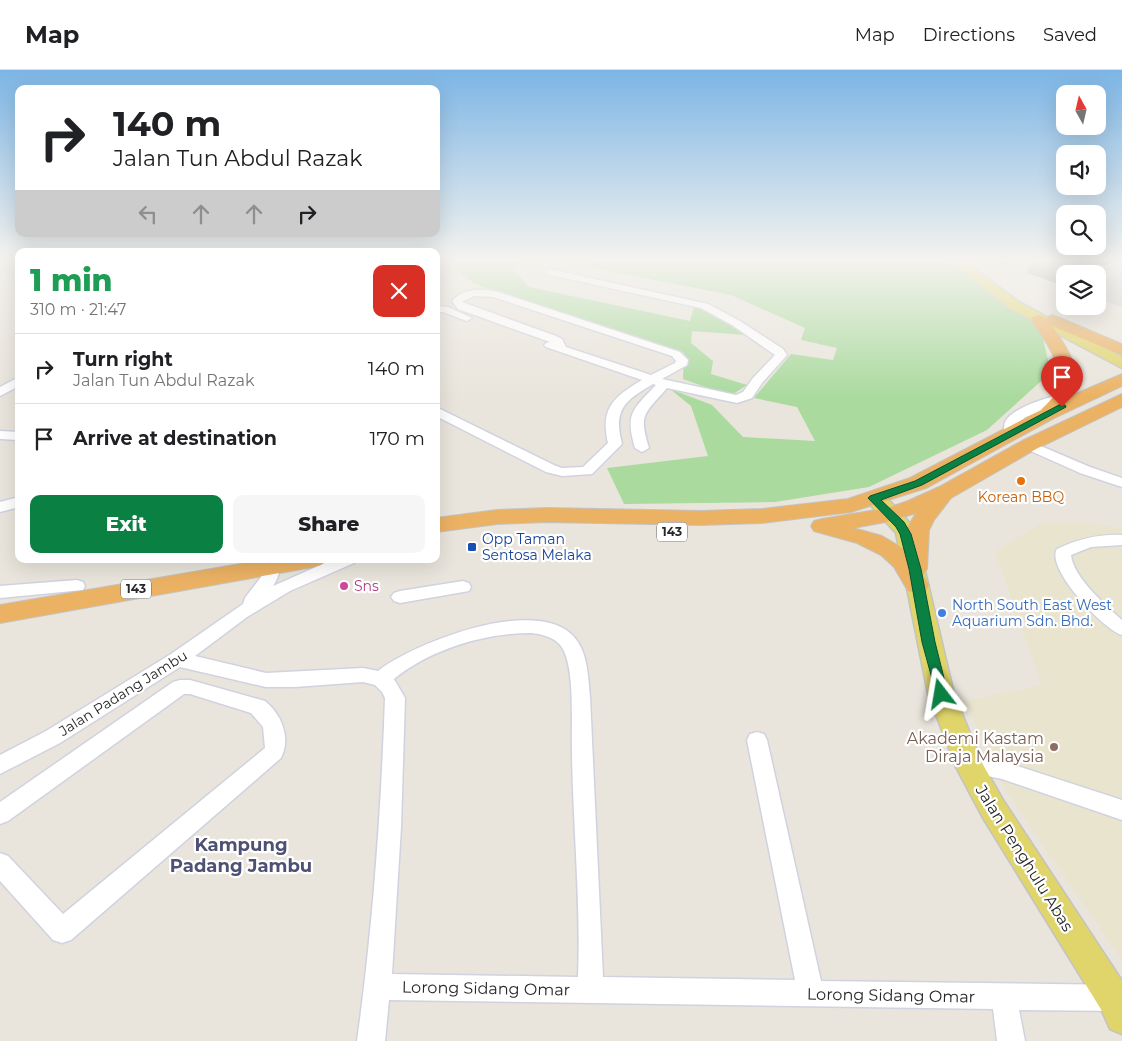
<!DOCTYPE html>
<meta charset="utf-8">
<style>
:root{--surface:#fff;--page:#f6f6f6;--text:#202124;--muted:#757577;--line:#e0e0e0;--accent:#0b8043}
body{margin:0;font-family:Montserrat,sans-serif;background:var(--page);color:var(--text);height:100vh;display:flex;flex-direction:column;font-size:19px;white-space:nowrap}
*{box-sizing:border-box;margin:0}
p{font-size:16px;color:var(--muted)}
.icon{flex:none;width:28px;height:28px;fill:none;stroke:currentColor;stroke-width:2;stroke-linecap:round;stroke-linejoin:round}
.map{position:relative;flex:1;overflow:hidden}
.panel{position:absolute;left:15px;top:178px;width:425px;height:315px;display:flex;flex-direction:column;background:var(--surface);border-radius:10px;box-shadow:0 5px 20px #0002}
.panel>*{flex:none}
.top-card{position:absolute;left:15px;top:15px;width:425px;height:152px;border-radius:10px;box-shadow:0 5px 20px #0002;background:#fff;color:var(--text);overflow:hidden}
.needle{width:32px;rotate:352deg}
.fabs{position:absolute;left:1056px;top:15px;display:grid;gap:10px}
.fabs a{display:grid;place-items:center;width:50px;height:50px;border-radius:10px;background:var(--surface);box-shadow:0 5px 20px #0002;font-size:25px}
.pin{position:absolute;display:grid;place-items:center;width:42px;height:42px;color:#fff;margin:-51px -21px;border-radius:50% 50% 50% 0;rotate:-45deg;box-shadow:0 0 5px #0007}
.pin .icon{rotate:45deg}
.me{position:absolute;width:55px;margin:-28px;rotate:346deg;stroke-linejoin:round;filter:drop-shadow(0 0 4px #0008)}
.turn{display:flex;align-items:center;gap:18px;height:105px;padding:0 15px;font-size:22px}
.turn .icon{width:65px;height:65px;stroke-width:2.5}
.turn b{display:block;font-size:35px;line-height:42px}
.lanes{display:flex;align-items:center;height:48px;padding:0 15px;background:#0003;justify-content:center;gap:25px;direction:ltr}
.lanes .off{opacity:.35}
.round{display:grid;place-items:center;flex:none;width:52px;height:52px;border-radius:10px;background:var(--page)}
.summary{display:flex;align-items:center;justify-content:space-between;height:85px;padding:0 15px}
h1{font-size:30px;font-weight:800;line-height:38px;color:#1e9e55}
.action{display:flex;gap:10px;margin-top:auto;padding:10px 15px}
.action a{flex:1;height:58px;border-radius:10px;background:var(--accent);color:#fff;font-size:20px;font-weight:800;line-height:58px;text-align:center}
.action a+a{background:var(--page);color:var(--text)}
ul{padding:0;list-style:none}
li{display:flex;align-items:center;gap:15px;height:70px;padding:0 15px;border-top:1px solid var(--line)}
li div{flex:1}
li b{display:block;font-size:19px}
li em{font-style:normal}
header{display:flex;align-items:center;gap:30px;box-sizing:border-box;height:70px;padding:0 25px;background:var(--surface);border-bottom:1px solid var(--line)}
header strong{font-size:24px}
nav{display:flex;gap:28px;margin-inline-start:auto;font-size:18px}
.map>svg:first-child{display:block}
.education{fill:#e9e4cd}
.green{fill:#aada9e}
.plaza{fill:#d6d4ce}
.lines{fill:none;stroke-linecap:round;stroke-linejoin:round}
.minor-casing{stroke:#d1d2e0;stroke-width:3}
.major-casing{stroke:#c3c3c3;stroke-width:3}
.highway-casing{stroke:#c3c3c3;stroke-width:2}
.minor{fill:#fff;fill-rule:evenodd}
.major{fill:#e0d56a;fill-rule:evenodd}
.highway{fill:#ebb264;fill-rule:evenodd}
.wall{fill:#a7a49d}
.shaded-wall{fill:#888680}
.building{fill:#c2bfb7;stroke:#888680}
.route{fill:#0b8043;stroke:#07532c}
.food-dot{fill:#e8710a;stroke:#fff;stroke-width:2}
.transit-dot{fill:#1a4fb4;stroke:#fff;stroke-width:2}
.hotel-dot{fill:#d1479c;stroke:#fff;stroke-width:2}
.shop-dot{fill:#3f7fe0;stroke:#fff;stroke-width:2}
.education-dot{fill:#8d6e63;stroke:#fff;stroke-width:2}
.labels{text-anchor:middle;stroke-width:4.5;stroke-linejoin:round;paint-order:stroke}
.shield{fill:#fff;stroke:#686868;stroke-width:1}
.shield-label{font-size:12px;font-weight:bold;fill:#282828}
.food-label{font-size:14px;fill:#c56008;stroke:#fff}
.transit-label{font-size:14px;fill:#164399;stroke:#fff;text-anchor:start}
.hotel-label{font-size:14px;fill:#b23c85;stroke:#fff;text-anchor:start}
.shop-label{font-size:14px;fill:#366cbe;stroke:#fff;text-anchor:start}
.street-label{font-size:14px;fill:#282828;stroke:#fff}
.near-education-label{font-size:16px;fill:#785e54;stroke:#fff;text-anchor:end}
.near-street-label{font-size:16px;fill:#282828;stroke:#fff}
.near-neighbourhood-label{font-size:18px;font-weight:bold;fill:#4e5074;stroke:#fff}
</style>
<header>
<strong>Map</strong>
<nav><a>Map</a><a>Directions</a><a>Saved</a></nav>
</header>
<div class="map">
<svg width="1122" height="971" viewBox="0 0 1122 971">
<rect width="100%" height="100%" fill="#e9e5dc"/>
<path class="education" d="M1042,453l48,1 32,4v432l-115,-167 -42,-92 77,-16 -47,-133z"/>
<path class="green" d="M456,191h69l-13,7 17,19 161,34 4,-14 24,9 28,19 -54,-4 -1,12 22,18 -2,13 36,11 -17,11 -47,-17 1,-26 -209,-69 -20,-15z
M588,191h360l86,61 9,17 8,33 -64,58 -118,57 -94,15 -151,2 -17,-36 101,-12 -17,-50 -21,-17 42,16 31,32 72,4 -18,-34 -43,-9 37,-44 42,6 4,-12 -36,-8 4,-12 -74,-33 -138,-27z"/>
<path class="plaza" d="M1122,192v45l-24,-8v-25h-4z"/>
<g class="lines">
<defs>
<path id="minor" d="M549,199l159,35 32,17 43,28 4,6 -25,28 -10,15 -15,5 -70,-15c-22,26 -29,25 -18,60l-7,4 -7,-4c-10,-34 -3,-38 21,-63l-3,-1c-29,17 -40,26 -31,60l-30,30 -30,2 -16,-4 -110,-56v-9l120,59 6,2 21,-1 25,-24c-8,-34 5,-46 34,-63l-96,-33 -2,-2 2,-2 4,-1 -92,-33 -6,-8c11,-13 30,-13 46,-9l182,60 8,8 -1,5 -25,14 74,16 7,-3 10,-14 22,-23 -43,-30 -31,-17 -155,-34 -2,-2zM474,226l19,1 179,59 4,5 -1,2 -24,12 -85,-28 -4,-8 -6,-3 -94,-34z
M436,236l12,1 24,11 -5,3 -24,-9h-7z
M19,307v9l-19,10v-9z
M1062,324l4,1 2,3 -2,3 -40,16 -8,6 -3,14h-10l-2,-3c1,-4 1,-8 2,-12 8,-15 42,-24 57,-28z
M0,361l19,1v8l-19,-1z
M1029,371l61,26 32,11v9l-42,-14 -56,-25 -2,-3z
M19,427v10l-19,5v-10z
M1122,465v10l-31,2 -20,8c2,22 35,51 51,65v15c-18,-5 -77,-67 -65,-86 21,-10 42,-15 65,-14z
M334,489h22l-2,4 -64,28 -43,26 -52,39 71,17 97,-5 15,3c36,-28 152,-73 192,-38 18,15 18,43 20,64l13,280 192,3 -48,-240 3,-6 7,-2 7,2 3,6 54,241 301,4v26l-103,-1 6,31h-28l-4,-32 -604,-9 -4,41h-28c16,-114 24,-228 28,-343l-3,-6 -7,-7 -12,-3 -68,5h-29l-86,-20 -120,76 -60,31v-19l46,-24 125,-77 72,-50 2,-6 16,-21 6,-15 6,-1 6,1 2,4 -4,13 -4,7zM532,563c13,2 26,5 32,18 11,24 7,74 8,102 1,74 9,150 6,224l-186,-3 9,-147 4,-129 -11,-19c37,-30 91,-46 138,-46z
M77,510l6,2 2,4 -2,4 -83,8v-12z
M463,511l6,2 2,4 -2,4 -69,12 -6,-2 -3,-4 3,-4 6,-2z
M180,610h10l75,21c17,14 26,37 16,57l-210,182 -9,3 -9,-3 -53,-59v-28l8,3 55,58 202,-166 -2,-21 -12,-14 -61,-19h-6l-176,127 -8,3v-22l173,-120z
M983,687l19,4 120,39v20l-120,-41 -19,-4 -13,1 -7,-3 -3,-6 3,-6z"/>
<path id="major" d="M950,191h14l55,41 103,55v11l-113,-60z
M874,422c15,4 34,28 42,41l38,161 28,69 21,37 119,181v53l-12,-5 -8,-18 -119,-193 -27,-51 -28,-73 -32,-161 -32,-35 3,-4z"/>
<path id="highway" d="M1039,245l7,3 6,-3 6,2 64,27v11l-70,-29c14,20 31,43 21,69l49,-21v12l-68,32 -128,70 -75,24 -90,11 -60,2 -154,-3 -50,2 -61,8v-14l61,-8 50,-2 154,3 60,-2 87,-10 62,-21 131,-68c4,-5 10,-9 13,-15 16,-24 -10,-56 -23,-75l2,-3z
M1122,324v13l-86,42 -85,49 -17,22 -5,10 -2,39 -4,6 6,10 -3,6 -9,2 -9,-2 -14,-24 -13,-12 -24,-12 -43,-12 -3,-5 3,-5 8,-2 66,-11 20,-7 31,-14 83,-46zM916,443l-10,17 -2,19 -22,-13 -29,-8 38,-7z
M269,489h56l-4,6 -8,2 -313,56v-18z"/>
</defs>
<use href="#minor" class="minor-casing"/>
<use href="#major" class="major-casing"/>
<use href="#highway" class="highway-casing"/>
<use href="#minor" class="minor"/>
<use href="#major" class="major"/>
<use href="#highway" class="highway"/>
</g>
<path class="wall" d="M995,191h17l-8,3z
M1031,191h83l-28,13h-21v9l-4,2 -34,-12z"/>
<path class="shaded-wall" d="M1005,191h7l-8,3z
M1082,191h32l-28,13h-21l3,-7z
M1065,204v9l-4,2z"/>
<path class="building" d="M1050,191h32l-14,6z"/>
<linearGradient id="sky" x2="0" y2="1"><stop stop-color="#7cb5e5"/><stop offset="0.58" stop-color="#f5f3ef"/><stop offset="1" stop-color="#f5f3ef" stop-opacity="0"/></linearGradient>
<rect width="1122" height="327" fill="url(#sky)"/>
<path class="route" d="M1059,335h6l1,2 -144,78 -41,15 23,22 7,12 10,35 14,73 13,52 -2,3 -5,2 -4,-2 -15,-55 -13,-73 -9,-35 -4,-7 -28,-29 2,-2 45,-15z"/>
<circle class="food-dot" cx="1021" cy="411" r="5"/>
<rect class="transit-dot" x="467" y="472" width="10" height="10" rx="2.5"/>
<circle class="hotel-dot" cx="344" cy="516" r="5"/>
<circle class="shop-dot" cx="942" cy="543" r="5"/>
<circle class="education-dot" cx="1054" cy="677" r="5"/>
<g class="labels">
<g class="shield">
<rect x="657" y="452.5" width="30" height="19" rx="4"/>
<rect x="121" y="509.5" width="30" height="19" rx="4"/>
</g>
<g class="shield-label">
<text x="672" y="466">143</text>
<text x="136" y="523">143</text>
</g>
<g class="food-label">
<text x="1021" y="432">Korean BBQ</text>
</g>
<g class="transit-label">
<text x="482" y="474">Opp Taman<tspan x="482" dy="16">Sentosa Melaka</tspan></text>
</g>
<g class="hotel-label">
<text x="354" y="521">Sns</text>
</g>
<g class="shop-label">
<text x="952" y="540">North South East West<tspan x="952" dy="16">Aquarium Sdn. Bhd.</tspan></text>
</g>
<g class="street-label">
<text transform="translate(123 623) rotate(-32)" y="5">Jalan Padang Jambu</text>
</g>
<g class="near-education-label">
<text x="1044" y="674">Akademi Kastam<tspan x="1044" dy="18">Diraja Malaysia</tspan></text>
</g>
<g class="near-street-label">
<text transform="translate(1025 788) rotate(58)" y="6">Jalan Penghulu Abas</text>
<text transform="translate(486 918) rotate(1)" y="6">Lorong Sidang Omar</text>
<text transform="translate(891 925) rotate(1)" y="6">Lorong Sidang Omar</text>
</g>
<g class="near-neighbourhood-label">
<text x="241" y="781">Kampung<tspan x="241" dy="21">Padang Jambu</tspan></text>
</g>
</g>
</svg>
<div class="fabs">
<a><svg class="needle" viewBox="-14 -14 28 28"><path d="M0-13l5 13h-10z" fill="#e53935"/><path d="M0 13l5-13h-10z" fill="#757577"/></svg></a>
<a><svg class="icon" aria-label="sound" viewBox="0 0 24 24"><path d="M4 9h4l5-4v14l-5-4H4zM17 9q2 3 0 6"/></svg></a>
<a><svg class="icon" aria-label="search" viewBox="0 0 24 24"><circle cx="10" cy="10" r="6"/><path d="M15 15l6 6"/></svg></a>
<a><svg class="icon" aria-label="layers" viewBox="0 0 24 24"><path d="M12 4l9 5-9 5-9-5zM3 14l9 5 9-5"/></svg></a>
</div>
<div class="pin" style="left:1062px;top:337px;background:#d93025"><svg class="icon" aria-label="arrive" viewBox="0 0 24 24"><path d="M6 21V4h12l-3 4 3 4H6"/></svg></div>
<svg class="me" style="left:941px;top:624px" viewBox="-20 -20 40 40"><path d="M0-17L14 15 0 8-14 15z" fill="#0b8043" stroke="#fff" stroke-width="4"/></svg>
<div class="top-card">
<div class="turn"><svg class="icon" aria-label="right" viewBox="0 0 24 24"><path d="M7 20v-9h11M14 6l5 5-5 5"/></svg><div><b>140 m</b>Jalan Tun Abdul Razak</div></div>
<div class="lanes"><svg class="icon off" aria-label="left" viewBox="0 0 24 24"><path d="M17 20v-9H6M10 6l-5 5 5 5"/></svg><svg class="icon off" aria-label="ahead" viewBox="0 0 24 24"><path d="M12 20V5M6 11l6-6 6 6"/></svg><svg class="icon off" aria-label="ahead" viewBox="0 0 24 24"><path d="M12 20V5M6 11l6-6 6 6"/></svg><svg class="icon" aria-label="right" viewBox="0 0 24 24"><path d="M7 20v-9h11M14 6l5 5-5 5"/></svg></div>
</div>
<section class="panel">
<div class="summary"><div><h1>1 min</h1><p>310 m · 21:47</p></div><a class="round" style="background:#d93025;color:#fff"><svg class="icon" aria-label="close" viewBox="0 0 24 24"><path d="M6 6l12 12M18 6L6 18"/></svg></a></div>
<ul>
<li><svg class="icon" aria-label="right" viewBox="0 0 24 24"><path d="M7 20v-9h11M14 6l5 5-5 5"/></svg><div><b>Turn right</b><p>Jalan Tun Abdul Razak</p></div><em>140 m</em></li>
<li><svg class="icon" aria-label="arrive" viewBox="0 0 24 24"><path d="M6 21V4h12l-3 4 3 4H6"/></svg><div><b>Arrive at destination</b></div><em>170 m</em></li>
</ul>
<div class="action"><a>Exit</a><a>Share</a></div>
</section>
</div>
